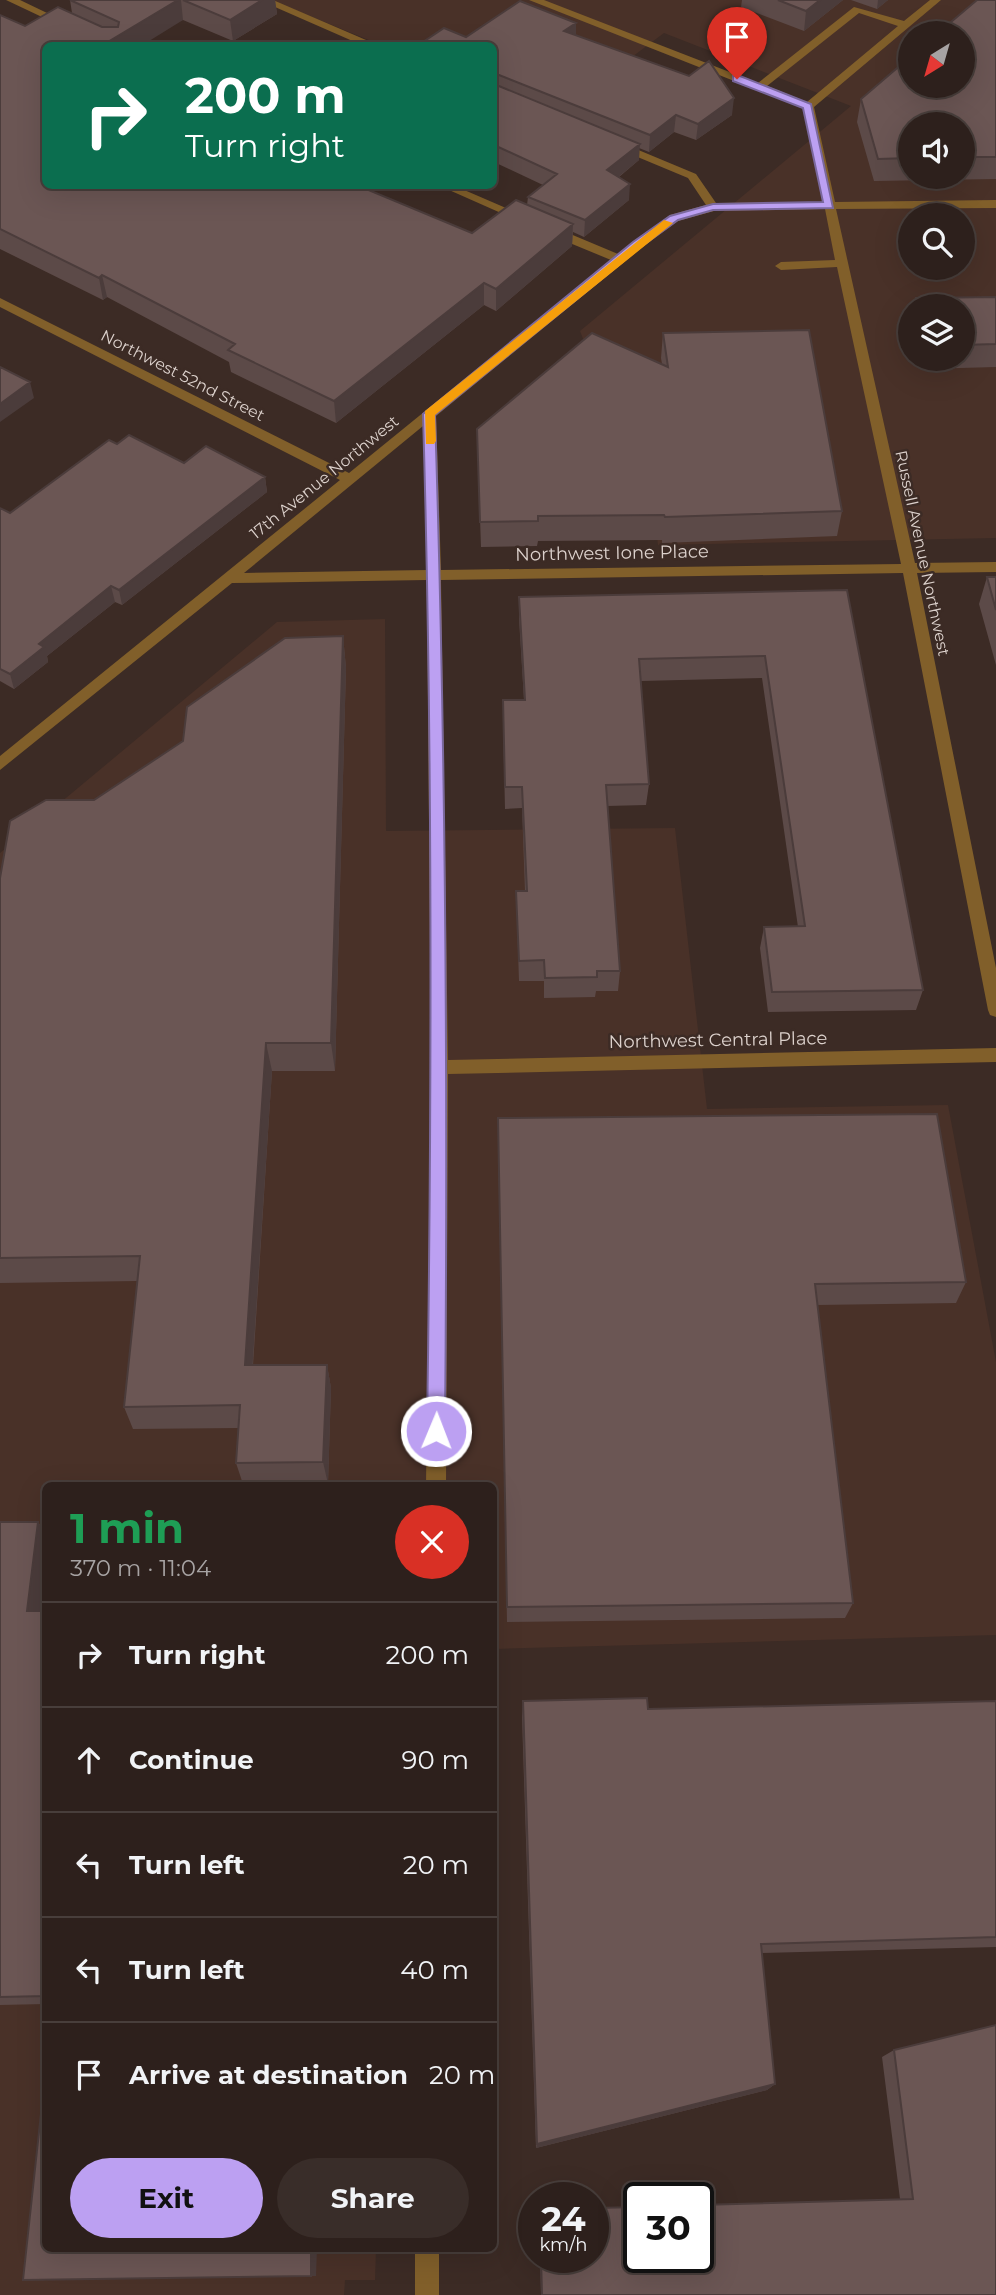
<!DOCTYPE html>
<meta charset="utf-8">
<style>
:root{--surface:#2d201c;--page:#392d29;--text:#f1f3f6;--muted:#a7a3a3;--line:#483e3b;--accent:#bca0f2}
body{margin:0;font-family:Montserrat,sans-serif;background:var(--page);color:var(--text);height:100vh;display:flex;flex-direction:column;font-size:26px;white-space:nowrap}
*{box-sizing:border-box;margin:0}
p{font-size:23px;color:var(--muted)}
.icon{flex:none;width:38px;height:38px;fill:none;stroke:currentColor;stroke-width:2;stroke-linecap:round;stroke-linejoin:round}
.map{position:relative;flex:1;overflow:hidden}
.details{position:absolute;left:42px;top:1482px;width:455px;height:770px;display:flex;flex-direction:column;background:var(--surface);border-radius:10px;box-shadow:0 7px 28px #0002,0 0 0 2px var(--line)}
.details>*{flex:none}
.top-card{position:absolute;left:42px;top:42px;width:455px;height:147px;border-radius:10px;box-shadow:0 7px 28px #0002,0 0 0 2px var(--line);background:#0b6e4f;color:#fff;overflow:hidden}
.needle{width:46px;rotate:217deg}
.buttons{position:absolute;left:898px;top:21px;display:grid;gap:14px}
.buttons a{display:grid;place-items:center;width:77px;height:77px;border-radius:50%;background:var(--surface);box-shadow:0 7px 28px #0002,0 0 0 2px var(--line);font-size:35px}
.speed{position:absolute;left:518px;top:2182px;display:flex;gap:14px;font-size:35px;font-weight:700;text-align:center}
.speed>*{display:grid;place-content:center;width:91px;height:91px;border-radius:50%;background:var(--surface);box-shadow:0 7px 28px #0002,0 0 0 2px var(--line);line-height:1}
.speed small{font-size:18px;font-weight:400}
.speed .limit{border:4px solid #111;border-radius:10px;background:#fff;color:#111}
.pin{position:absolute;display:grid;place-items:center;width:60px;height:60px;color:#fff;margin:-72px -30px;border-radius:50% 50% 50% 0;rotate:-45deg;box-shadow:0 0 7px #0007}
.pin .icon{rotate:45deg}
.me{position:absolute;width:77px;margin:-38px;rotate:1deg;stroke-linejoin:round;filter:drop-shadow(0 0 5px #0008)}
.turn{display:flex;align-items:center;gap:24px;height:147px;padding:0 28px;font-size:32px}
.turn .icon{width:91px;height:91px;stroke-width:2.5}
.turn b{display:block;font-size:49px;line-height:60px}
.round{display:grid;place-items:center;flex:none;width:74px;height:74px;border-radius:37px;background:var(--page)}
.summary{display:flex;align-items:center;justify-content:space-between;height:119px;padding:0 28px}
h1{font-size:42px;font-weight:700;line-height:52px;color:#1e9e55}
.cta{display:flex;gap:14px;margin-top:auto;padding:14px 28px}
.cta a{flex:1;height:80px;border-radius:42px;background:var(--accent);color:#111;font-size:28px;font-weight:700;line-height:80px;text-align:center}
.cta a+a{background:var(--page);color:var(--text)}
ul{padding:0;list-style:none}
li{display:flex;align-items:center;gap:21px;height:105px;padding:0 28px;border-top:2px solid var(--line)}
li div{flex:1}
li b{display:block;font-size:26px}
li em{font-style:normal}
.map>svg:first-child{display:block}
.built{fill:#493128;fill-rule:evenodd}
.lines{fill:none;stroke-linecap:round;stroke-linejoin:round}
.minor{fill:#815f2a;fill-rule:evenodd}
.wall{fill:#5c4a48;fill-rule:evenodd}
.shaded-wall{fill:#4b3c3b}
.building{fill:#6b5654;stroke:#4b3c3b;stroke-width:2}
.route{fill:#bca0f2;stroke:#7a689d;stroke-width:2}
.slow{fill:#f59e0b}
.labels{text-anchor:middle;stroke-width:5;stroke-linejoin:round;paint-order:stroke}
.far-street-label{font-size:16px;fill:#dcd1cc;stroke:#3c2b25}
.street-label{font-size:18px;fill:#dcd1cc;stroke:#3c2b25}
</style>
<div class="map">
<svg width="996" height="2295" viewBox="0 0 996 2295">
<rect width="100%" height="100%" fill="#3c2b25"/>
<path class="built" d="M270,0h726v538l-338,7 -17,-139 -52,-52 -9,-23 271,-225 -187,-73 -111,83 -59,-70 -113,-1zM910,33h52v53h-52zM910,124h52v53h-52zM910,215h52v53h-52zM910,306h52v53h-52z
M385,619l1,212 289,-3 32,281 241,-4 48,257v273l-502,14v-163h-448v763h330l-1,31h-30l-1,15h-344v-1442l277,-231z"/>
<g class="lines">
<path class="minor" d="M6,0h14l50,24 -9,2z
M259,0h14l107,46h-16z
M529,0h15l214,83 96,-76 50,14 26,-21h11l-127,107 21,95 161,-2v8l-160,1 79,354 81,-1v10l-79,1 79,395v49l-6,-2 -2,-5 -85,-437 -462,7 7,480 548,-12v14l-548,12 -2,412h-20l5,-419 -4,-487 -195,3 -232,187v-14l340,-276 -340,-173v-9l349,175 262,-213 -63,-26v-6h8l62,26 52,-39 36,-10 -18,-27 -72,-30v-4h8l72,30 20,29 107,-1 -20,-94zM859,13l39,13 -91,76 -40,-16zM825,209l10,51 -54,2 -6,4 6,4 56,-3 64,297 -460,6 -5,-154 205,-168 37,-27 36,-10zM423,426l4,144 -183,3z
M440,186h15l74,32 -10,3z
M415,2249h24v46h-24z"/>
</g>
<path class="wall" d="M70,0h205l2,14 -44,27 -50,-21 -137,26v140l426,47 55,-28 1,-8 15,-12 -49,-23v-116l-28,-9 110,-14v12l156,80 -36,25 -22,-8 -25,20 -10,-4v12l-20,17 10,23 -45,37 -11,-5 -1,14 -76,65 -12,-6 -148,118 -105,-51 -2,-10 -122,-65 -4,3 -103,-51v-234l25,11 47,-13z
M742,0h101l-39,31 -63,-24z
M851,0h37l-11,9z
M996,0v179l-122,2 -17,-59 4,-23zM910,124h52v53h-52z
M996,297v70l-72,2 -3,-10h41v-53h-47l1,-8z
M663,333l179,178 -5,25 -175,7v-3l-124,1 -1,5 -56,1 -4,-118 185,-65 -1,-6z
M117,444l67,19 81,14 2,15 -145,113 -7,-3 -68,54 1,6 -34,27 -14,-8v-173l10,5z
M987,577h9v88l-17,-61z
M847,590l76,400 -7,20 -148,2 -8,-64 4,-21h34l-36,-249 -121,3 8,103 -3,21 -39,1 13,165 -2,20h-22l-1,6 -51,1v-17h-25l-3,-90h9l-3,-83 -17,1 -2,-87v-22h21l-5,-81v-22z
M343,636l3,32 -11,403h-63l-19,294h74l4,23 -3,96h-85l-7,-21 2,-35 -105,1 -9,-22 13,-126 -137,2v-405z
M498,1141l468,141 -10,21 -139,2 36,298 -8,15 -338,4z
M0,1522h38l8,11v43l-5,35h5v393l-46,1z
M523,1701l125,8 348,-8v246l-234,6 13,131 -8,6 -231,58 -14,-431z
M894,2050l102,245h-455l-1,-37h53l307,-59 -18,-142z"/>
<path class="shaded-wall" d="M178,0h3l2,20 -42,26h-40z
M262,0h13l2,14 -44,27 -3,-21z
M820,0h23l-39,31 2,-20z
M878,0h10l-11,9z
M576,23v16l-12,-8z
M734,98l-2,17 -36,25 2,-16z
M676,115l-2,17 -25,20 1,-17z
M640,144l-1,16 -33,27 1,-17z
M630,184l-1,16 -45,37 1,-17z
M573,224l-1,22 -76,65v-22z
M102,275l5,22 -4,3 -4,-22z
M484,283v22l-148,118 -2,-22z
M30,382l4,16 -34,24v-18z
M265,477l2,15 -145,113 -3,-15z
M111,586l4,16 -68,54 1,6 -34,27 -4,-15 29,-30z
M343,636l3,32 -11,403 -4,-28z
M266,1043l6,28 -21,317 -6,-23z
M327,1365l4,23 -3,96 -5,-22z
M38,1522l8,11v43l-7,52 -12,-17z
M775,2084l-8,6 -231,58 1,-4z
M311,2249h6l-1,27h-5z"/>
<path class="building" d="M70,0h108l-77,46h-55v140h313l113,47 44,-33 57,24 -77,65 -12,-6 -150,118 -106,-51 7,-6 -133,-69 -3,3 -99,-49v-214l25,11 33,-19 44,20h16l1,-5z
M183,0h79l-32,20z
M778,0h42l-14,11z
M977,0h19v157h-34v-33h-52v34l-32,1 -17,-60 49,-42v29h52v-53h-24z
M520,1l56,22 -12,8 125,45 20,-15 25,37 -36,26 -22,-9 -26,20 -156,-62v-27h-77l27,-18 22,9z
M494,84l146,60 -33,26 23,14 -45,36 -57,-23 29,-23 -63,-29z
M996,297v47l-34,1v-39h-44l-2,-8z
M809,330l33,181 -177,6 -1,-2 -126,1v5l-58,1 -3,-93 115,-96 76,34 -5,-34z
M0,367l30,15 -30,22z
M129,435l55,28 22,-17 59,31 -146,113 -8,-4 -72,58 5,3 -34,27 -10,-5v-161l10,5 99,-73 8,4z
M987,577h9v33z
M847,590l76,400 -151,2 -8,-65 41,-1 -40,-270 -126,3 10,125 -43,1 14,186h-23v6l-52,1 -1,-18 -25,1 -3,-70h11l-5,-104h-17l-2,-87h22l-6,-103z
M343,636l-12,407h-65l-21,322h82l-4,97 -87,1 4,-58 -116,2 16,-151 -140,2v-380l10,-57 36,-21h48l89,-59 4,-34 98,-69z
M937,1114l29,168 -151,2 38,319 -346,4 -9,-489z
M0,1522h38l-11,89h19v385l-46,1z
M647,1698l1,11 348,-8v236l-235,7 14,140 -238,60 -14,-443z
M996,2025v270h-454l-1,-37h52v-50l46,-1v51h59v-53l215,-6 -19,-149z
M46,2067v182h265v27l-288,4z"/>
<path class="route" d="M733,76h7l71,28 22,104 -120,2 -35,10 -37,27 -206,168c11,339 13,677 10,1016l-3,5 -6,3 -6,-3 -3,-5c5,-339 6,-678 -4,-1017l210,-172 37,-26 43,-12 110,-2 -20,-94 -70,-27z"/>
<path class="slow" d="M664,220l9,3 -238,192 1,26 -2,3h-8l-1,-33z"/>
<g class="labels">
<g class="far-street-label">
<text transform="translate(183 375) rotate(27)" y="6">Northwest 52nd Street</text>
<text transform="translate(324 477) rotate(-39)" y="6">17th Avenue Northwest</text>
<text transform="translate(923 553) rotate(78)" y="6">Russell Avenue Northwest</text>
</g>
<g class="street-label">
<text transform="translate(612 553) rotate(-1)" y="6">Northwest Ione Place</text>
<text transform="translate(718 1040) rotate(-1)" y="6">Northwest Central Place</text>
</g>
</g>
</svg>
<div class="buttons">
<a><svg class="needle" viewBox="-14 -14 28 28"><path d="M0-13l5 13h-10z" fill="#e53935"/><path d="M0 13l5-13h-10z" fill="#a7a3a3"/></svg></a>
<a><svg class="icon" aria-label="sound" viewBox="0 0 24 24"><path d="M4 9h4l5-4v14l-5-4H4zM17 9q2 3 0 6"/></svg></a>
<a><svg class="icon" aria-label="search" viewBox="0 0 24 24"><circle cx="10" cy="10" r="6"/><path d="M15 15l6 6"/></svg></a>
<a><svg class="icon" aria-label="layers" viewBox="0 0 24 24"><path d="M12 4l9 5-9 5-9-5zM3 14l9 5 9-5"/></svg></a>
</div>
<div class="speed"><div>24<small>km/h</small></div><div class="limit">30</div></div>
<div class="pin" style="left:737px;top:79px;background:#d93025"><svg class="icon" aria-label="arrive" viewBox="0 0 24 24"><path d="M6 21V4h12l-3 4 3 4H6"/></svg></div>
<svg class="me" style="left:436px;top:1431px" viewBox="-20 -20 40 40"><circle r="17" fill="#bca0f2" stroke="#fff" stroke-width="3"/><path d="M0-11L8 9 0 5-8 9z" fill="#fff"/></svg>
<div class="top-card">
<div class="turn"><svg class="icon" aria-label="right" viewBox="0 0 24 24"><path d="M7 20v-9h11M14 6l5 5-5 5"/></svg><div><b>200 m</b>Turn right</div></div>
</div>
<section class="details">
<div class="summary"><div><h1>1 min</h1><p>370 m · 11:04</p></div><a class="round" style="background:#d93025;color:#fff"><svg class="icon" aria-label="close" viewBox="0 0 24 24"><path d="M6 6l12 12M18 6L6 18"/></svg></a></div>
<ul>
<li><svg class="icon" aria-label="right" viewBox="0 0 24 24"><path d="M7 20v-9h11M14 6l5 5-5 5"/></svg><div><b>Turn right</b></div><em>200 m</em></li>
<li><svg class="icon" aria-label="ahead" viewBox="0 0 24 24"><path d="M12 20V5M6 11l6-6 6 6"/></svg><div><b>Continue</b></div><em>90 m</em></li>
<li><svg class="icon" aria-label="left" viewBox="0 0 24 24"><path d="M17 20v-9H6M10 6l-5 5 5 5"/></svg><div><b>Turn left</b></div><em>20 m</em></li>
<li><svg class="icon" aria-label="left" viewBox="0 0 24 24"><path d="M17 20v-9H6M10 6l-5 5 5 5"/></svg><div><b>Turn left</b></div><em>40 m</em></li>
<li><svg class="icon" aria-label="arrive" viewBox="0 0 24 24"><path d="M6 21V4h12l-3 4 3 4H6"/></svg><div><b>Arrive at destination</b></div><em>20 m</em></li>
</ul>
<div class="cta"><a>Exit</a><a>Share</a></div>
</section>
</div>
